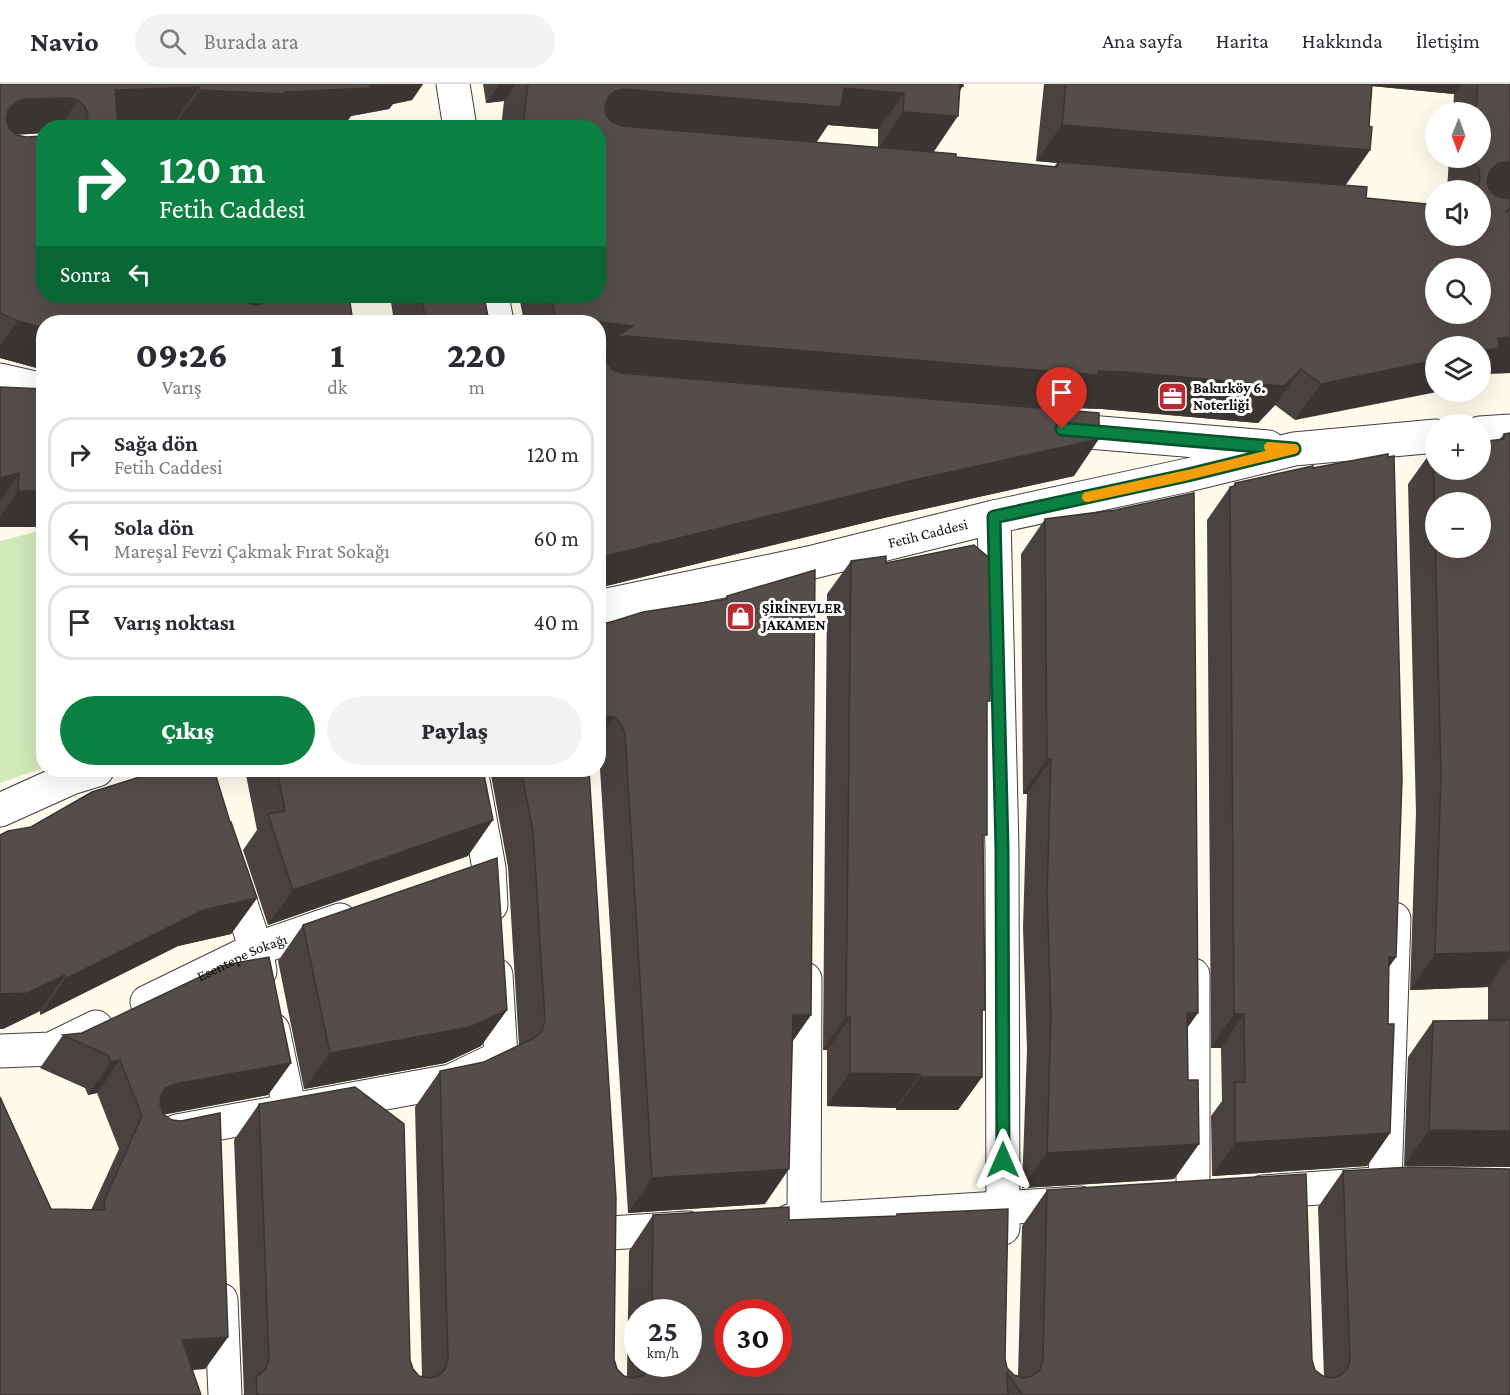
<!DOCTYPE html>
<html lang="tr">
<meta charset="utf-8">
<style>
:root{--surface:#fff;--page:#f2f2f3;--text:#2b2b33;--muted:#7c7c81;--line:#e1e1e2;--accent:#0b8043}
body{margin:0;font-family:"Crimson Pro",serif;background:var(--page);color:var(--text);height:100vh;display:flex;flex-direction:column;font-size:22px;white-space:nowrap}
*{box-sizing:border-box;margin:0}
p{font-size:20px;color:var(--muted)}
.icon{flex:none;width:33px;height:33px;fill:none;stroke:currentColor;stroke-width:2;stroke-linecap:round;stroke-linejoin:round}
.map{position:relative;flex:1;overflow:hidden}
.panel{position:absolute;left:36px;top:231px;width:570px;height:462px;display:flex;flex-direction:column;background:var(--surface);border-radius:24px;box-shadow:0 6px 24px #0002}
.panel>*{flex:none}
.banner{position:absolute;left:36px;top:36px;width:570px;height:183px;border-radius:24px;box-shadow:0 6px 24px #0002;background:#0b8043;color:#fff;overflow:hidden}
.needle{width:39px;rotate:181deg}
.fabs{position:absolute;left:1425px;top:18px;display:grid;gap:12px}
.fabs a{display:grid;place-items:center;width:66px;height:66px;border-radius:50%;background:var(--surface);box-shadow:0 6px 24px #0002;font-size:30px}
.speed{position:absolute;left:624px;top:1215px;display:flex;gap:12px;font-size:30px;font-weight:700;text-align:center}
.speed>*{display:grid;place-content:center;width:78px;height:78px;border-radius:50%;background:var(--surface);box-shadow:0 6px 24px #0002;line-height:1}
.speed small{font-size:15px;font-weight:400}
.speed .limit{border:9px solid #d22;background:#fff;color:#111}
.pin{position:absolute;display:grid;place-items:center;width:51px;height:51px;color:#fff;margin:-62px -26px;border-radius:50% 50% 50% 0;rotate:-45deg;box-shadow:0 0 6px #0007}
.pin .icon{rotate:45deg}
.me{position:absolute;width:66px;margin:-33px;rotate:0deg;stroke-linejoin:round;filter:drop-shadow(0 0 4px #0008)}
.turn{display:flex;align-items:center;gap:21px;height:126px;padding:0 24px;font-size:27px}
.turn .icon{width:78px;height:78px;stroke-width:2.5}
.turn b{display:block;font-size:42px;line-height:51px}
.then{display:flex;align-items:center;height:57px;padding:0 24px;background:#0003;gap:12px;font-size:22px}
.eta{display:flex;justify-content:space-evenly;align-items:center;height:102px;text-align:center}
.eta b{font-size:36px;font-weight:800;line-height:42px}
.cta{display:flex;gap:12px;margin-top:auto;padding:12px 24px}
.cta a{flex:1;height:69px;border-radius:36px;background:var(--accent);color:#fff;font-size:24px;font-weight:800;line-height:69px;text-align:center}
.cta a+a{background:var(--page);color:var(--text)}
ul{padding:0;list-style:none}
li{display:flex;align-items:center;gap:18px;height:75px;margin:0 12px 9px;padding:0 12px;border:3px solid var(--line);border-radius:24px}
li div{flex:1}
li b{display:block;font-size:22px}
li em{font-style:normal}
header{display:flex;align-items:center;gap:36px;box-sizing:border-box;height:84px;padding:0 30px;background:var(--surface);border-bottom:2px solid var(--line)}
header strong{font-size:28px}
nav{display:flex;gap:33px;margin-inline-start:auto;font-size:21px}
.search{width:420px;height:54px;background:var(--page);display:flex;align-items:center;gap:15px;box-sizing:border-box;padding:0 21px;border-radius:33px;color:var(--muted);font-size:22px}
.map>svg:first-child{display:block}
.green{fill:#d2e8b8}
.lines{fill:none;stroke-linecap:round;stroke-linejoin:round}
.minor-casing{stroke:#404040;stroke-width:35}
.minor{stroke:#fff;stroke-width:33}
.wall{fill:#49423f;fill-rule:evenodd}
.shaded-wall{fill:#3c3633}
.building{fill:#554d49;stroke:#3c3633;stroke-width:1.5;fill-rule:evenodd}
.route-casing{stroke:#07532c;stroke-width:15}
.route{stroke:#0b8043;stroke-width:10}
.slow{stroke:#f59e0b;stroke-width:10}
.labels{text-anchor:middle;stroke-width:6;stroke-linejoin:round;paint-order:stroke}
.poi-label{font-size:15px;font-weight:bold;fill:#0d0d0d;stroke:#fff;text-anchor:start}
.street-label{font-size:15px;fill:#0d0d0d;stroke:#fff}
</style>
<header>
<strong>Navio</strong>
<div class="search"><svg class="icon" aria-label="search" viewBox="0 0 24 24"><circle cx="10" cy="10" r="6"/><path d="M15 15l6 6"/></svg>Burada ara</div>
<nav><a>Ana sayfa</a><a>Harita</a><a>Hakkında</a><a>İletişim</a></nav>
</header>
<div class="map">
<svg width="1510" height="1311" viewBox="0 0 1510 1311">
<rect width="100%" height="100%" fill="#fefbed"/>
<path class="green" d="M43,446v238l-43,15v-242z"/>
<g class="lines">
<defs>
<g id="minor">
<path d="M453,0l7,44"/>
<path d="M492,212l5,26"/>
<path d="M0,296l44,10"/>
<path d="M1053,345l215,18"/>
<path d="M1480,349l30,-2"/>
<path d="M994,433l8,332 1,379"/>
<path id="s1" d="M598,523l211,-44 185,-46 194,-42 106,-26 142,-13"/>
<path d="M471,686l18,98 2,37"/>
<path d="M0,726l71,-32 26,-8"/>
<path d="M231,790l25,75 4,22"/>
<path d="M1193,891v222"/>
<path id="s2" d="M147,918l109,-53 84,-29"/>
<path d="M273,946l17,81"/>
<path d="M0,967l51,-2 45,-22"/>
<path d="M177,1047l274,-50 50,-24 -5,-82"/>
<path d="M1385,1100l9,-265"/>
<path d="M1263,1108l113,-8"/>
<path d="M790,1137l290,-18"/>
<path d="M804,1137l1,-242"/>
<path d="M610,1149l78,-5"/>
<path d="M221,1216l4,95"/>
</g>
</defs>
<use href="#minor" class="minor-casing"/>
<use href="#minor" class="minor"/>
</g>
<path class="wall" d="M0,0h423l-11,16 -19,4 -4,5 -38,7 -6,8 -171,2v-3l-56,2v3h-74v5l-28,2 225,162 7,6h1v-7h100l4,26h-309v48l-44,-12z
M483,0h480l-30,68 23,5 98,10 3,-4 -21,-2 8,-77h466v127l-1,1h1v161l-30,1v-28l-185,74 -20,-15 -17,18 -156,-14 -27,-1 -2,3 1,65 -186,41 -290,71v-266h-74l-5,-26h79v-168h-97l3,-27 -18,2zM1372,2l82,8 -1,18h27v46h-31l-2,32h33v46l-114,-38 -21,-12 25,-36 -1,-24zM828,41l50,4v18l-62,-5z
M390,212h94l5,26h-95z
M0,303l44,140h-44z
M1510,349v734l-106,-1 4,-109 25,-36h55v-34l-78,3 6,-177 -8,-329 25,-35 66,-9 5,-6z
M1235,399l161,474 -8,11v56l2,109 -23,33 -155,10 -1,-60 11,-15 -1,-53h-10l-4,-528 23,-33 3,-1z
M1045,435l142,509 1,52 11,64 -25,35 -152,9 5,-138 -4,-122 4,-134h-4l-2,-240z
M851,477l35,2 101,142 -4,135 -1,237 -24,33h-62v-2l-69,-2v-56h-4l4,-456z
M727,512l84,419 -19,26 -27,163 -137,9 -28,-444 -2,-4v-139l126,-26z
M245,686h238l-15,86 -200,69 -25,-75 14,-20z
M490,686h99l25,589 3,10 7,7 3,1 2,-126 24,-36 136,5 106,-4 2,-2 108,145 2,9 7,7 4,1 4,-150 25,-36 265,170 3,10 9,7 -6,-170 25,-36 167,224h-1267l1,-1 -10,-254 25,-36 151,256 3,9 6,7h3l-7,-269 25,-36 44,-9 35,-16 -11,-179zM638,1228h50v52h-50z
M230,738l27,76 -26,36 -53,12 -138,69v-4l-37,18z
M303,841l204,85 -26,36 -36,17 -141,26 -26,-128z
M63,951l228,28 -23,32 -104,19 64,223 -23,32 -154,-160 40,1 28,-61 -22,-56 -9,2 -3,-7 -45,-20z"/>
<path class="shaded-wall" d="M367,0h56l-11,16 -19,4 -4,5 -38,7 -6,8 -81,4h-56l-34,-2 26,-36 85,2z
M500,0h16l-12,17 -18,2z
M1350,0h112l-8,10z
M960,1l3,1 -20,29 15,1 -25,37 -55,-5 25,-36z
M199,3l-25,36 -84,2 25,-35z
M844,4l60,5 -26,36 -50,-4 -12,18 -227,-15 20,-32 6,-5 10,-2z
M69,14l9,2 -19,28h-15v5l-44,2 8,-25 8,-8 8,-3z
M1062,41l308,25 -26,37 -308,-26z
M1507,78h3v38l-30,-2 10,-27 8,-8z
M555,232l543,55 203,-2 -26,36 -17,18 -156,-14 -27,-1 -3,4 -474,-40v-50h-47z
M18,237l26,7v42l-44,-12v-12z
M1510,253v36l-30,1v-23l18,-13z
M1436,276v32h1l-142,28 26,-36z
M1099,355l-25,37 -186,41 -290,71v-26l4,-5 312,-77z
M19,389l-19,28v-23z
M18,407h26v36h-44v-10z
M605,632l9,1 -16,22v-21z
M1047,675h4l-24,35h-4z
M493,736l-25,36 -200,69 25,-35z
M257,814l-26,36 -53,12 -138,69 25,-36 138,-69z
M1510,868v4l-22,31 -78,3 25,-36z
M1389,873h7l-24,34z
M65,891l-25,36 -37,18h-3v-35z
M507,926l-26,36 -36,17 -141,26 26,-36z
M1187,929h11l-25,35z
M1234,930h10l-23,34h-10z
M793,931h18l-25,36z
M846,933h4l-23,33h-4z
M120,976l-23,33 -9,2 23,-33z
M291,979l-23,32 -116,22 -10,4 23,-33 10,-4z
M850,989l70,1 -24,34 -69,-2z
M920,993h62l-24,33h-62z
M1429,1046l81,1v36l-106,-1z
M1390,1049l-23,33 -155,10 23,-33z
M1199,1060l-25,35 -152,9 25,-35z
M789,1085l-24,35 -137,9 24,-35z
M228,1253l-23,32 -46,4 23,-33z"/>
<path class="building" d="M0,0h370v4l-85,4 1,2 -86,-4 -1,-3 -84,3 3,38h-35l2,-3 3,-10 -3,-8 -7,-7 -9,-2 -45,1 -8,3 -8,8 -2,10 3,8 7,7 10,2 18,-1v160h196l8,7 8,2 10,-3 6,-6h77l4,26h-309v6l-26,-7 -18,-8z
M528,0h435v2l-3,-1 -2,31 -55,-4 1,-19 -60,-5 -3,19 -216,-18 -10,2 -6,5 -4,9 1,10 6,7 10,4 334,28v3l101,10 1,-5 309,25 -1,11 70,7v31h44v-46h-7l4,-3 3,-8 -1,-10 -7,-8v-3h8v-46h-4l2,-28h32v78l-12,1 -8,8 -3,9 2,9 7,7 14,3v9l-4,4h4v125l-12,1 1,10 -19,3v-5h-44v14l-115,24 -20,-15 -17,17 -156,-14 -30,-1v4l-473,-39 -9,1 -8,7 -3,9 2,10 6,7 8,3 478,40v26l-185,41 -312,77 -4,-15v-194l35,-22 -78,-10 -4,-20h47v-168h-75zM1436,184h44v46h-44z
M1066,0h306l-3,42 3,1 -2,23 -308,-25z
M421,212h63l5,26h-63z
M0,303l44,2v102h-26l1,-18 -19,5z
M1510,349v519l-75,2 6,-177 -8,-328 3,-1v22h44v-28l24,-3v-5zM1436,418h44v46h-44z
M1388,370v3l6,-1 8,323 -6,178h-7l-1,67h6l-4,109 -155,10v-61h10l-1,-68h-10l-4,-527 5,-1v-3l78,-17v2z
M1194,409l4,520h-11l1,67h10l1,64 -152,9 4,-138 -4,-122 4,-134h-4l-2,-240 70,-9z
M974,461l18,15 -2,141h-3v134h-4l2,175h-3v67h-62v-3l-70,-1v-56h-4l5,-456 35,-5v7z
M815,486l-4,445h-18l-4,154 -137,9 -27,-445 -4,-9 -7,-7 -9,-1 -7,2v-92l45,-14 84,-13v-3z
M162,686h52l16,52h1l26,76 -54,12 -138,69v-4l-37,18 -28,1v-159l8,-4 23,-4 61,-35z
M277,686h206l10,50 -200,70 -25,-76 17,-3z
M521,686h68l27,428 -2,161 3,10 7,7 9,2 9,-2 7,-6 2,-6h37v-52h-36l1,-97 136,-8v13l108,-4v-2l111,-5 -3,150 2,9 7,7 10,3 8,-2 8,-6 3,-10 4,-170 259,-16 6,186 3,10 8,6 9,2 9,-3 7,-7 2,-9 -7,-188 67,-4 100,2v226h-487l-16,-22 1,22h-751l-1,-18 10,-8 3,-10 -10,-255 96,-17 49,37 6,236 3,9 6,7 11,2 8,-2 7,-7 3,-10 -8,-288 44,-9 50,-24 8,-7 3,-11 -12,-189zM728,1228h50v52h-50z
M497,774l10,152 -37,17 -140,26 -27,-128z
M269,873l22,106 -116,21 -10,4 -4,7 -1,10 3,9 9,6 9,1 39,-8 8,224 -46,3 19,55h-201v-298l51,112 54,1 -1,-9 38,-85 -22,-56 -9,2 -3,-7 -45,-20 19,-2 143,-68z
M1510,936v111l-81,-1 4,-109z"/>
<g class="lines">
<defs>
<path id="route" d="M1003,1076l-1,-311 -8,-332 194,-42 106,-26 -232,-20"/>
</defs>
<use href="#route" class="route-casing"/>
<use href="#route" class="route"/>
<path class="slow" d="M1087,413l101,-22 106,-26 -25,-2"/>
</g>
<defs>
<symbol id="office-square" viewBox="-11 -11 22 22"><rect x="-9" y="-9" width="18" height="18" rx="4" fill="#b82933" stroke="#fff"/><path d="M-6-3h4V-5.5h4V-3h4V5H-6ZM-1-4.5V-3h2v-1.5ZM-6 0V1H6V0Z" fill="#fff"/></symbol>
<symbol id="shop-square" viewBox="-11 -11 22 22"><rect x="-9" y="-9" width="18" height="18" rx="4" fill="#b82933" stroke="#fff"/><path d="M-5-2.5h2.3a2.7 3.5 0 0 1 5.4 0H5L5.5 6h-11ZM-1.5-2.5h3a1.5 2.3 0 0 0-3 0Z" fill="#fff"/></symbol>
</defs>
<g fill-rule="evenodd">
<use href="#office-square" x="1156" y="296" width="33" height="33"/>
<use href="#shop-square" x="724" y="516" width="33" height="33"/>
</g>
<g class="labels">
<g class="poi-label">
<text x="1193" y="309">Bakırköy 6.<tspan x="1193" dy="17">Noterliği</tspan></text>
<text x="762" y="529">ŞİRİNEVLER<tspan x="762" dy="17">JAKAMEN</tspan></text>
</g>
<g class="street-label">
<text dy="5" stroke="none"><textPath href="#s1" startOffset="338">Fetih Caddesi</textPath></text>
<text dy="5" stroke="none"><textPath href="#s2" startOffset="105">Esentepe Sokağı</textPath></text>
</g>
</g>
</svg>
<div class="fabs">
<a><svg class="needle" viewBox="-14 -14 28 28"><path d="M0-13l5 13h-10z" fill="#e53935"/><path d="M0 13l5-13h-10z" fill="#7c7c81"/></svg></a>
<a><svg class="icon" aria-label="sound" viewBox="0 0 24 24"><path d="M4 9h4l5-4v14l-5-4H4zM17 9q2 3 0 6"/></svg></a>
<a><svg class="icon" aria-label="search" viewBox="0 0 24 24"><circle cx="10" cy="10" r="6"/><path d="M15 15l6 6"/></svg></a>
<a><svg class="icon" aria-label="layers" viewBox="0 0 24 24"><path d="M12 4l9 5-9 5-9-5zM3 14l9 5 9-5"/></svg></a>
<a>+</a>
<a>−</a>
</div>
<div class="speed"><div>25<small>km/h</small></div><div class="limit">30</div></div>
<div class="pin" style="left:1062px;top:345px;background:#d93025"><svg class="icon" aria-label="arrive" viewBox="0 0 24 24"><path d="M6 21V4h12l-3 4 3 4H6"/></svg></div>
<svg class="me" style="left:1003px;top:1076px" viewBox="-20 -20 40 40"><path d="M0-17L14 15 0 8-14 15z" fill="#0b8043" stroke="#fff" stroke-width="4"/></svg>
<div class="banner">
<div class="turn"><svg class="icon" aria-label="right" viewBox="0 0 24 24"><path d="M7 20v-9h11M14 6l5 5-5 5"/></svg><div><b>120 m</b>Fetih Caddesi</div></div>
<div class="then">Sonra<svg class="icon" aria-label="left" viewBox="0 0 24 24"><path d="M17 20v-9H6M10 6l-5 5 5 5"/></svg></div>
</div>
<section class="panel">
<div class="eta">
<div><b>09:26</b><p>Varış</p></div>
<div><b>1</b><p>dk</p></div>
<div><b>220</b><p>m</p></div>
</div>
<ul>
<li><svg class="icon" aria-label="right" viewBox="0 0 24 24"><path d="M7 20v-9h11M14 6l5 5-5 5"/></svg><div><b>Sağa dön</b><p>Fetih Caddesi</p></div><em>120 m</em></li>
<li><svg class="icon" aria-label="left" viewBox="0 0 24 24"><path d="M17 20v-9H6M10 6l-5 5 5 5"/></svg><div><b>Sola dön</b><p>Mareşal Fevzi Çakmak Fırat Sokağı</p></div><em>60 m</em></li>
<li><svg class="icon" aria-label="arrive" viewBox="0 0 24 24"><path d="M6 21V4h12l-3 4 3 4H6"/></svg><div><b>Varış noktası</b></div><em>40 m</em></li>
</ul>
<div class="cta"><a>Çıkış</a><a>Paylaş</a></div>
</section>
</div>
